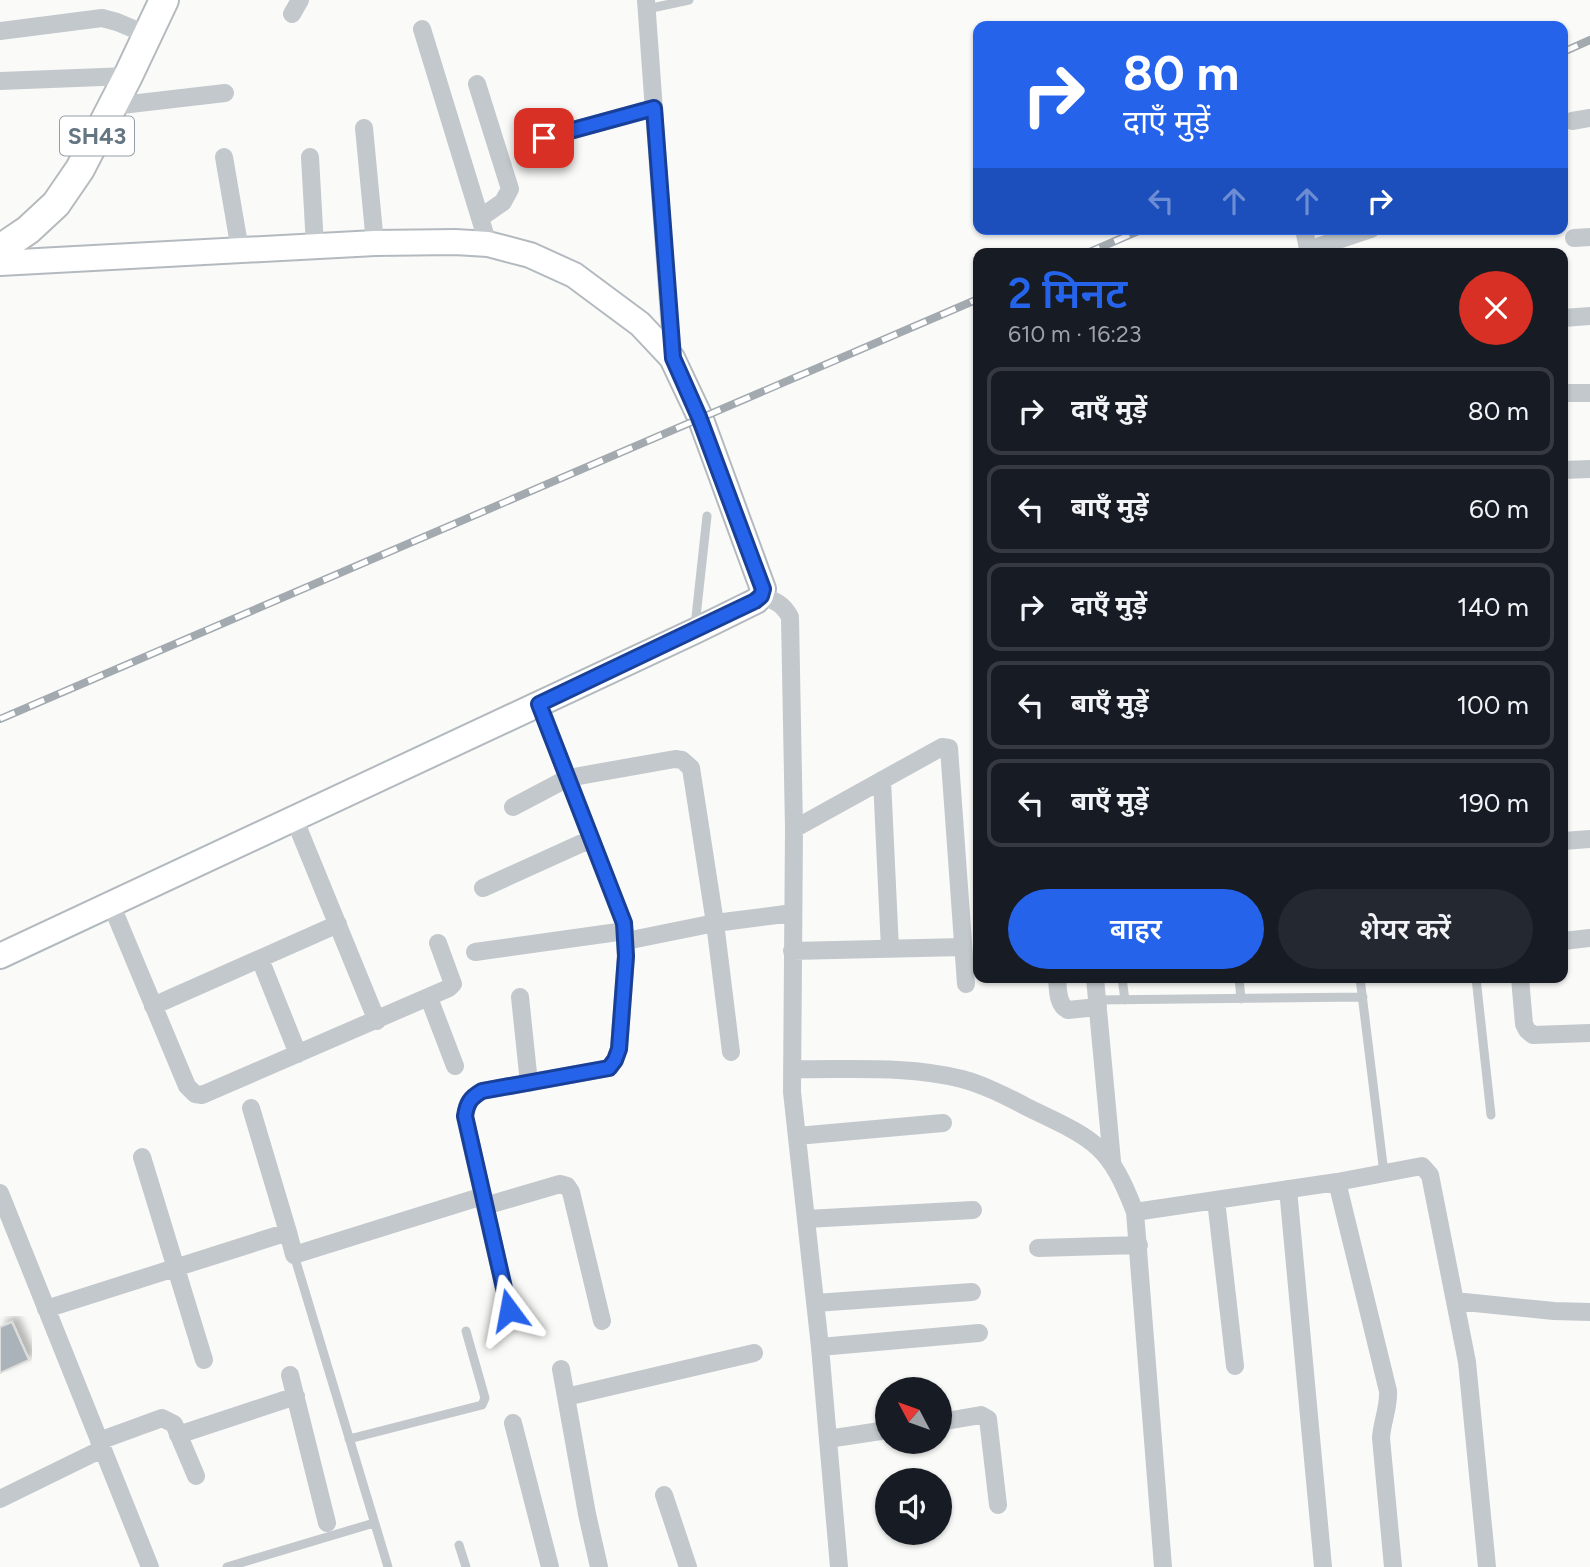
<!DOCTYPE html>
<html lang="hi">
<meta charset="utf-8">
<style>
:root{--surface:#171b24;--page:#242831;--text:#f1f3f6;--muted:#9ea1a6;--line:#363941;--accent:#2563eb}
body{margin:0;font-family:Figtree,"Noto Sans Devanagari",sans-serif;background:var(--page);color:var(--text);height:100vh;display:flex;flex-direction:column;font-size:26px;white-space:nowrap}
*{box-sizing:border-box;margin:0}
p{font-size:23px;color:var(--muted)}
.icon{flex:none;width:38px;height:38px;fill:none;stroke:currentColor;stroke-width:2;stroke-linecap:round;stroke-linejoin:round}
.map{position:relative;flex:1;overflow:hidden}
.side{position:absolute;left:973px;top:248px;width:595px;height:735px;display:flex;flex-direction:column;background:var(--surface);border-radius:14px;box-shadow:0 2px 5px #0004}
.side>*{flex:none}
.banner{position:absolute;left:973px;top:21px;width:595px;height:214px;border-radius:14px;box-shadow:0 2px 5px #0004;background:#2563eb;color:#fff;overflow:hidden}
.needle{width:46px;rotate:311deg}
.controls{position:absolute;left:875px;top:1377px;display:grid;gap:14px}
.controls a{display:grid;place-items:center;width:77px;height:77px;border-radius:50%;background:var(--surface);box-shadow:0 2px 5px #0004;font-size:35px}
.pin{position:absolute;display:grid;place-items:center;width:60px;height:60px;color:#fff;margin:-30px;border-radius:14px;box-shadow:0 4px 10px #0006}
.me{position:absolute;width:77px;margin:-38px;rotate:347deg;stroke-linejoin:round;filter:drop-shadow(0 0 5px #0008)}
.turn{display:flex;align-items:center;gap:24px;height:147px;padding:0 35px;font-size:32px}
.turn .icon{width:91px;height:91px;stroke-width:2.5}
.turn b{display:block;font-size:49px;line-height:60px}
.lanes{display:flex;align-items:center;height:66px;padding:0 35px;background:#0003;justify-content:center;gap:35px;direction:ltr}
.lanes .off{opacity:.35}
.round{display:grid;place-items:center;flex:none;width:74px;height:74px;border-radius:37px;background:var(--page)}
.head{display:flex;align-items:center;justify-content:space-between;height:119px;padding:0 35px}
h1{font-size:42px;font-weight:600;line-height:52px;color:var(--accent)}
.action{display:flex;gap:14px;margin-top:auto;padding:14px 35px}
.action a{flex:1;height:80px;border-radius:42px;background:var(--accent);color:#fff;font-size:28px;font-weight:600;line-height:80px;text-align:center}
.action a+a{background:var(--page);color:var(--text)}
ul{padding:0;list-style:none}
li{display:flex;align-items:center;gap:21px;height:88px;margin:0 14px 10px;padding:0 21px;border:4px solid var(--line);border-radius:14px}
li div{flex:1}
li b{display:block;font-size:26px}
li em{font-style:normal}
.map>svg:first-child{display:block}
.building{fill:#aab3b9;stroke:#dcdcda;stroke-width:2;filter:url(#shadow)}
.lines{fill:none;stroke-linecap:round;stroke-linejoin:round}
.secondary-casing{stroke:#b3babf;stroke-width:28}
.primary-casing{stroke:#b5babe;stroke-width:32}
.service{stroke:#c3c8cc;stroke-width:9}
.minor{stroke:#c3c8cc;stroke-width:18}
.secondary{stroke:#fff;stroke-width:24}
.primary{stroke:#fff;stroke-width:28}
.rail-casing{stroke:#a2aab0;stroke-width:8}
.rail{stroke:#fff;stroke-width:5;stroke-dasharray:16;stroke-linecap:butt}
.route-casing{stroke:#184099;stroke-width:18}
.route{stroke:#2563eb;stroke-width:12}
.labels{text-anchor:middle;stroke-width:7;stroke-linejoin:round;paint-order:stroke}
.shield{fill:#fff;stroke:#939fa8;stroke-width:2}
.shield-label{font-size:23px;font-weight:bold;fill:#657683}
</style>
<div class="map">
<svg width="1590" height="1567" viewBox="0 0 1590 1567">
<defs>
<filter id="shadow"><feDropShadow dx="6" dy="-6" stdDeviation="3.5" flood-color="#0004"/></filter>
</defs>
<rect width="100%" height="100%" fill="#fafaf8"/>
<path class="building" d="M12,1322l17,38 -29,13v-46z"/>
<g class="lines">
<defs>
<path id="secondary" d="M0,263l375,-20 80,-1 33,2 42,11 44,20 66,49 32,34 28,59 63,172 -2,7 -5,5 -61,30 -695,325"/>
<path id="primary" d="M0,249l28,-19 28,-26 24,-35 48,-93 36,-76"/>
</defs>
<use href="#secondary" class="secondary-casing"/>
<use href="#primary" class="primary-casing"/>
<path class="service" d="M647,9l42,-9
M695,626l12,-110
M1122,978l3,22
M1239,978l2,21
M1360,978l24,195
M1476,978l15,137
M1097,1000l266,-3
M294,1255l94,312
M349,1439l133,-34 3,-7 -19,-67
M459,1545l7,22
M227,1567l147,-44"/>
<path class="minor" d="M646,0l26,358
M292,14l8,-14
M422,29l66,215
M0,31l102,-13 15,4 31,13
M0,81l128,-5
M477,84l33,105 -7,13 -23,16
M113,106l112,-13
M1572,121l18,-3
M364,128l11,115
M544,138l110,-30
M224,157l16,93
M310,157l5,89
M1304,229l5,25
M1574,238l16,-1
M1308,250l63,-21
M1563,318l27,-2
M1563,393h27
M1563,470l27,-1
M761,596c15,5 22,8 29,21l4,212 -2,263 28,255 19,220
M882,780l8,169
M513,807l55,-29 107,-19 7,1 9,8 24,155 16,129
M294,818l83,203
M794,829l148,-82 7,1 17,236
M1563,841l27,-2
M483,888l108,-49
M111,904l76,182 8,8 7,1 247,-107 4,-4 -15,-41
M626,941l89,-18 78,-10
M1563,941l27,-3
M792,951l171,-4
M475,952l150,-21
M260,959l38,95
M1057,978c1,11 0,27 11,32l30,-3
M1095,978l17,183
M1520,978l4,46 3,6 6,5 57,-2
M520,997l9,86
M429,998l26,68
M153,1006l185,-82
M792,1069c56,1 116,-4 170,10 26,7 49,20 73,32 61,29 75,36 100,101l28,355
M251,1108l37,124
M797,1136l146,-13
M142,1157l62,203
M1337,1182l51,209c1,17 -6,30 -7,47l12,129
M1288,1189l35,378
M0,1193l150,374
M483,1197l26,113
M1216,1200l19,166
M485,1206l75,-22 7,2 4,6 31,129
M1135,1212l202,-30 85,-16 8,9 37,187 20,205
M806,1219l167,-9
M1038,1248l101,-3
M1455,1301l99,10 36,1
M815,1303l157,-11
M46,1309l242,-77 6,23 189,-59 -18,-79c2,-14 5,-19 17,-26l127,-23 6,-8 4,-11 7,-93 -2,-33 -85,-219
M820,1347l159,-14
M561,1369l26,145 12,53
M290,1375l37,148
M566,1397l188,-44
M940,1422l41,-7 7,4 10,86
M513,1423l37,144
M178,1435l118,-39
M828,1439l59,-9
M99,1441l63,-23 12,6 22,52
M664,1495l24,72
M0,1499l102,-50"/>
<use href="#secondary" class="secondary"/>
<use href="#primary" class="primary"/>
<defs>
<path id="rail" d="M1563,52l27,-12
M1085,254l58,-25
M0,719l978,-420"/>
</defs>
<use href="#rail" class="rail-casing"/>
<use href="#rail" class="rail"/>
</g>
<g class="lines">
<defs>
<path id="route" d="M509,1310l-44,-194c2,-13 5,-18 17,-25l127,-23 6,-8 4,-11 7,-93 -2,-33 -85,-219 216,-103 6,-5 2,-7 -64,-172 -26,-59 -19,-250 -110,30"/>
</defs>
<use href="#route" class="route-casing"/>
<use href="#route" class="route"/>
</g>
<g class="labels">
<rect class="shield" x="60" y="116.5" width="74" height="39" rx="5"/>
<g class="shield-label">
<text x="97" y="144">SH43</text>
</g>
</g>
</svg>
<div class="controls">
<a><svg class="needle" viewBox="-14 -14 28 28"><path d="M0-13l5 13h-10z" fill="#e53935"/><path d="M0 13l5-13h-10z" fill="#9ea1a6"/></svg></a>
<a><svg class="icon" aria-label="sound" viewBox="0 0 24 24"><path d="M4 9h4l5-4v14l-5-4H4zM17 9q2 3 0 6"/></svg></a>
</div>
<div class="pin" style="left:544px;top:138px;background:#d93025"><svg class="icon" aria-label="arrive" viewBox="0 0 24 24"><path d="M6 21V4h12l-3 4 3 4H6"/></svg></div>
<svg class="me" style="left:509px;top:1310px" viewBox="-20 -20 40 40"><path d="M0-17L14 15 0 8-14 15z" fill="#2563eb" stroke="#fff" stroke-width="4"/></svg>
<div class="banner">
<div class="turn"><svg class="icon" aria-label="right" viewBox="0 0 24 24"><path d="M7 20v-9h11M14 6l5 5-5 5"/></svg><div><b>80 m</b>दाएँ मुड़ें</div></div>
<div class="lanes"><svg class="icon off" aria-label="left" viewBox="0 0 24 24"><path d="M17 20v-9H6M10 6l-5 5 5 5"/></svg><svg class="icon off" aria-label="ahead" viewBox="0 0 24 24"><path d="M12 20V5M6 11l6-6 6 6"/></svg><svg class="icon off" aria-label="ahead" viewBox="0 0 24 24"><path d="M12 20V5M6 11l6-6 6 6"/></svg><svg class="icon" aria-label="right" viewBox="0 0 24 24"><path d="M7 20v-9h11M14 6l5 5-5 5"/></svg></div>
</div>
<section class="side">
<div class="head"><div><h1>2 मिनट</h1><p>610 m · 16:23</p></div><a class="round" style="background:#d93025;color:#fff"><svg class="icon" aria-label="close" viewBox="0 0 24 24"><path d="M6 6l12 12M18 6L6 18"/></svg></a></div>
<ul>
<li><svg class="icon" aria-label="right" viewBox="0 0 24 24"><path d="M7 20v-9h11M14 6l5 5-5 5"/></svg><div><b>दाएँ मुड़ें</b></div><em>80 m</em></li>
<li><svg class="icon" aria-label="left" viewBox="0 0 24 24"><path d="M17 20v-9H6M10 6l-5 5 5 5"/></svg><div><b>बाएँ मुड़ें</b></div><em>60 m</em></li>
<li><svg class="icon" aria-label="right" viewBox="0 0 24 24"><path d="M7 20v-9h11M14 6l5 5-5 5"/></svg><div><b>दाएँ मुड़ें</b></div><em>140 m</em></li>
<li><svg class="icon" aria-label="left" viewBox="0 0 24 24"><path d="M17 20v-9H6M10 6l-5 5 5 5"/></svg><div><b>बाएँ मुड़ें</b></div><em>100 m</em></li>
<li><svg class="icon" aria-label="left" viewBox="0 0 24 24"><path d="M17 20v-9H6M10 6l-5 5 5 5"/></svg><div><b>बाएँ मुड़ें</b></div><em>190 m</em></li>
</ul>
<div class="action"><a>बाहर</a><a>शेयर करें</a></div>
</section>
</div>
